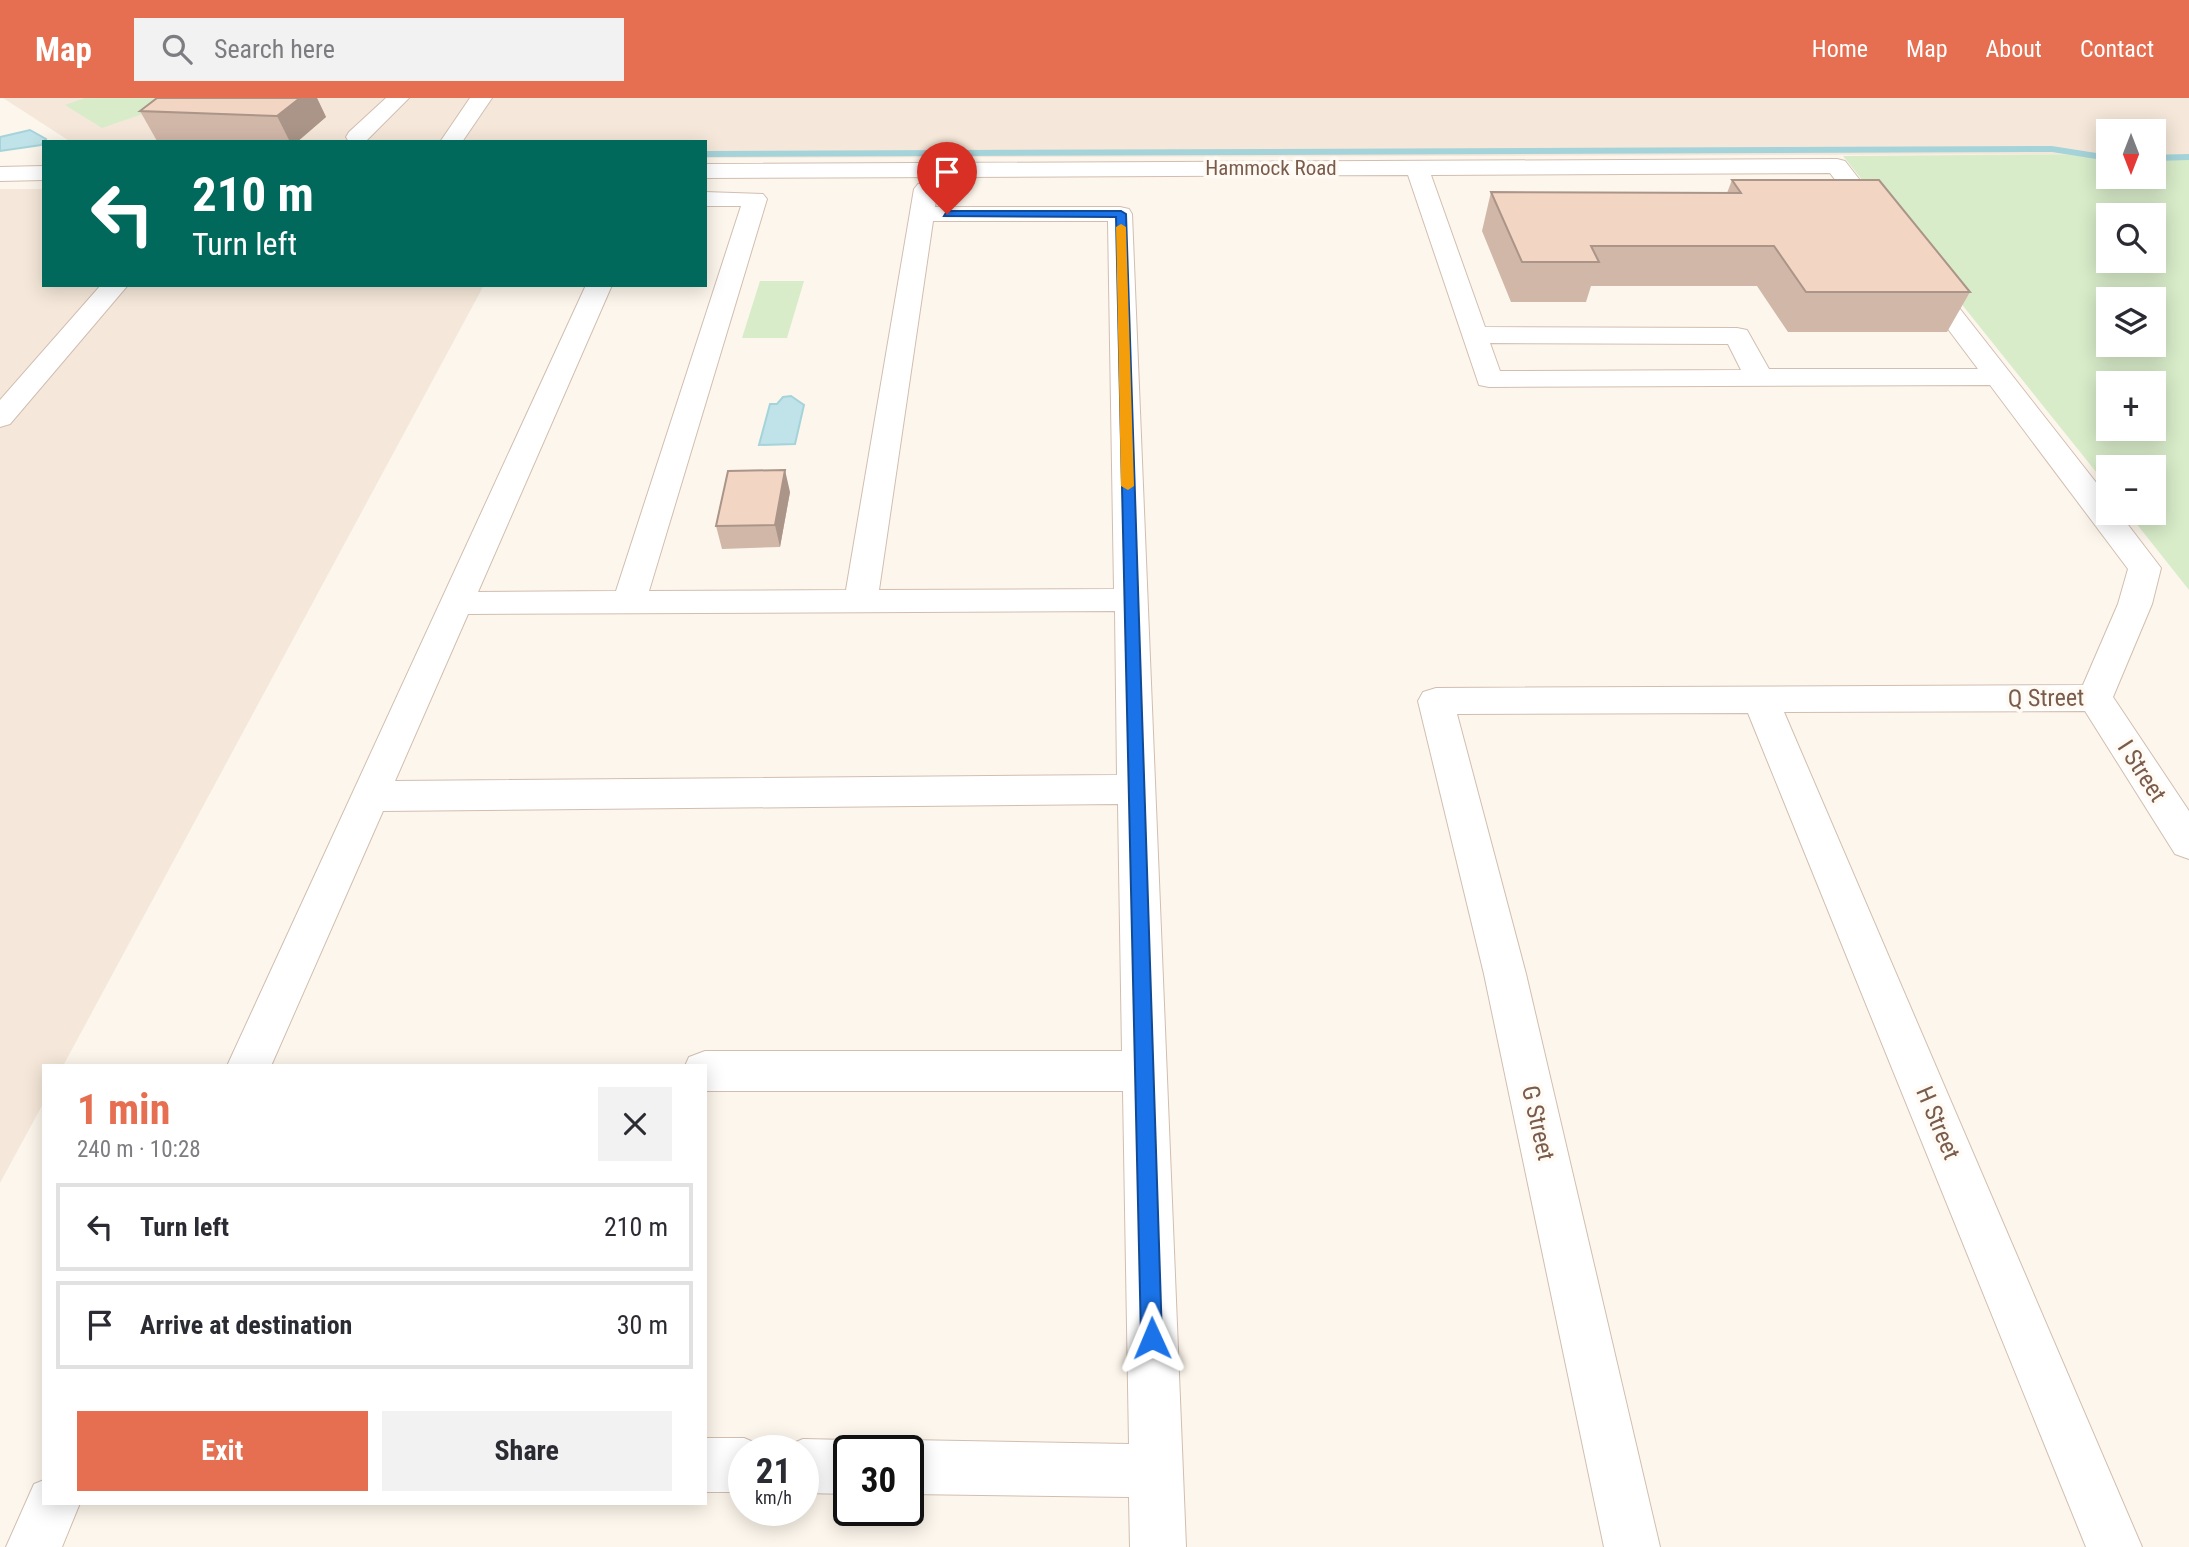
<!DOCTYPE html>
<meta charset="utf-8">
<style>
:root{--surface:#fff;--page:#f2f2f3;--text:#2b2b33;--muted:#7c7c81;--line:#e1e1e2;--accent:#e76f51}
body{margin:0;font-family:"Roboto Condensed",sans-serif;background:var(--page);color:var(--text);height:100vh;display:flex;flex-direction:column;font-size:26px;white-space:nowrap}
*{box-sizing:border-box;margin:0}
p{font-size:23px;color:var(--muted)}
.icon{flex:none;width:38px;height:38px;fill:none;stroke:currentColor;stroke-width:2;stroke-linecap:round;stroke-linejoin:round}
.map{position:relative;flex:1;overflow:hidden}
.drawer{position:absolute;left:42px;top:966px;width:665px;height:441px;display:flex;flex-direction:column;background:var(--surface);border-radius:0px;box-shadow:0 4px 18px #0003}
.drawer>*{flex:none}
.banner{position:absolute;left:42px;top:42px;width:665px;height:147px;border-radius:0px;box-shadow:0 4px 18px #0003;background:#00695c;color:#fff;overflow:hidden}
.needle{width:46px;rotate:180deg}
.tools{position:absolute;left:2096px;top:21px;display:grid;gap:14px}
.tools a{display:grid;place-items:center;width:70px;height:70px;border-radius:0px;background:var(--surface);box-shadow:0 4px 18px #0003;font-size:35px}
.speed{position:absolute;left:728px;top:1337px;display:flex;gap:14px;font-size:35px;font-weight:700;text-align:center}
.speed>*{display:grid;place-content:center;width:91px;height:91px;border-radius:50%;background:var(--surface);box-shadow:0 4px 18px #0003;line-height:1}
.speed small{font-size:18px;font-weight:400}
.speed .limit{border:4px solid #111;border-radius:10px;background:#fff;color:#111}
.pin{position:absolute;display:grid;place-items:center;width:60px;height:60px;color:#fff;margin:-72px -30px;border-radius:50% 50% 50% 0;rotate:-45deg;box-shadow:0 0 7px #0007}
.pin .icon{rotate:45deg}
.me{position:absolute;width:77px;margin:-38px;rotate:359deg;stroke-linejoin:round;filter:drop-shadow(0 0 5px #0008)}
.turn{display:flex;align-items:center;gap:24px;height:147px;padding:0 35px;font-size:32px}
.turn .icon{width:91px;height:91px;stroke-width:2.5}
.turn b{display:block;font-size:49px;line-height:60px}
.round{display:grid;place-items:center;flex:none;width:74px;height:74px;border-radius:0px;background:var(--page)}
.headline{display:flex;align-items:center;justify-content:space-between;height:119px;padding:0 35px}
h1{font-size:42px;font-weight:700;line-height:52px;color:var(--accent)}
.cta{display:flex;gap:14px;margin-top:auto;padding:14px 35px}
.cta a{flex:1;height:80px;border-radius:0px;background:var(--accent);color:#fff;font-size:28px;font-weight:700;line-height:80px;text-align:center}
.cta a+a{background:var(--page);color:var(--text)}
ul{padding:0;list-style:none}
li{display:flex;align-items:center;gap:21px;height:88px;margin:0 14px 10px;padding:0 21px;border:4px solid var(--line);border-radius:0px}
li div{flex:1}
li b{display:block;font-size:26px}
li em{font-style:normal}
header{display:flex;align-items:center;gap:42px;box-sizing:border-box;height:98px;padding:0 35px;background:var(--accent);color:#fff}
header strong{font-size:33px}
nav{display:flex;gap:38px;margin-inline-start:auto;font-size:24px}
.search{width:490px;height:63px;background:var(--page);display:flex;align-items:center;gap:18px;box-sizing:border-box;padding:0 24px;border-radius:0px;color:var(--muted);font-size:26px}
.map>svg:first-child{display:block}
.residential{fill:#f5e8da}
.green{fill:#d8ecc9;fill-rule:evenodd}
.water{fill:#bfe3e8;stroke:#a5d3da;stroke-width:2}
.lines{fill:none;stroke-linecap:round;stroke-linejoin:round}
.stream{fill:#a5d3da;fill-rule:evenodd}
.minor-casing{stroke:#d1beb0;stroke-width:2}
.minor{fill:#fff;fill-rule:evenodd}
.wall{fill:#d1b7a8}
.shaded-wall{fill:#aa9588}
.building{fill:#f3d5c3;stroke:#aa9588;stroke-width:2}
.route{fill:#1a73e8;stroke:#114b97;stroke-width:2}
.slow{fill:#f59e0b}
.labels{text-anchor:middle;stroke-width:7;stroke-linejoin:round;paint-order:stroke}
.far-street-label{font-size:21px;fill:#7a5c4d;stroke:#fffaf3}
.street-label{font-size:24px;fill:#7a5c4d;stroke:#fffaf3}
</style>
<header>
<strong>Map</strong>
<div class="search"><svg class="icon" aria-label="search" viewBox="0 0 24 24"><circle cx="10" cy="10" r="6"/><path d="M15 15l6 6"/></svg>Search here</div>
<nav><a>Home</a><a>Map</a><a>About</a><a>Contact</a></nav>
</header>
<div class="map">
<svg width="2189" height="1449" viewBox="0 0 2189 1449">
<rect width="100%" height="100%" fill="#fdf6ec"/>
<path class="residential" d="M3,0h2186v56h-35v-23h-45v23l-1404,4v-16h-634z
M0,91h44v96h440l-421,781h-19v36l-44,81z"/>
<path class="green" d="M85,0h104l-87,30 -37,-23z
M2109,56v23h45v-23h35v436l-61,-77h26v-46h-45v21l-266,-332zM2109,117h45v46h-45zM2109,201h45v46h-45zM2109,285h45v46h-45z
M760,183h44l-17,57h-45z"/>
<path class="water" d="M30,32l16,9 -5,6 -41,6v-14z
M791,298l13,9 -9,39 -36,1 11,-41h7l6,-7z"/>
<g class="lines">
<path class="stream" d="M2052,48l57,9v6l-57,-9 -1347,5v-6z
M2189,56v6l-35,1v-6z"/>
<defs>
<path id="minor" d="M386,0h23l-44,44h-16l-3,-5 3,-5z
M470,0h22l-30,44h-22z
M1837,61l8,2 43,55 3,5 -3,5h-18l-40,-53 -399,2 54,152 252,1 10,2 22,39h209l-69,-92 4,-5h18l178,227v14h10l42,55 -9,36 -39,93 76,114v48l-14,-5 -90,-143 -301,1 358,835h-56l-338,-834 -291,1 69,260 134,573h-56l-120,-573 -66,-273 5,-9 13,-4 647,-3 35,-81 10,-35 -138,-184 -501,2 -10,-2 -71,-210 -703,3v-14zM1490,245l238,1 13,26 -241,1z
M44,68v14l-44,1v-14z
M926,84l8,2 4,5 -3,18h185l9,2 3,5 54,1333h-56l-1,-50 -221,-3v-43h-20l20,-11 221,4 -6,-353h-418v-25h-20l4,-9 16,-6h417l-4,-247 -735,7 -112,255h-44l359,-781h26l-134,307 138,-1 125,-385h-36v-14l58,2 4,5 -118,392 197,-1 68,-401 4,-5zM933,123h175l6,368 -235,1zM1115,513l2,164 -722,6 73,-167z
M101,187h27l-118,139 -10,3v-27z
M705,1340h39l19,8 2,5h-21v41h-39z
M803,1341l46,1 19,8 1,3h-20v43l-46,-1v-42h-20l1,-4z
M44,1382v23h36l-18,44h-56l28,-63z"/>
</defs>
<use href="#minor" class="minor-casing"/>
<use href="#minor" class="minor"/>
</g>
<path class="wall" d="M157,0h160l9,19 -29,25 -140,-1 -17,-30z
M1732,82l238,112 -23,40h-159l-31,-46h-166l-5,16h-75l-29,-71 9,-39 236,1z
M790,394l-10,55 -58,2 -6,-23z"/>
<path class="shaded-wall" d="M300,0h17l9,19 -29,25h-7l-13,-26z
M785,372l5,22 -10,55 -5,-22z"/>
<path class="building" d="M157,0h143l-23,18 -137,-5z
M1732,82h147l91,112h-164l-32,-46h-183l8,16h-77l-31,-70 250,1z
M785,372l-10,55 -59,1 12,-55z"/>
<path class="route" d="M947,113h174l5,3 36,1124 -3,7 -7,3 -8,-3 -3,-7 -25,-1121 -172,-1z"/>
<path class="slow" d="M1121,126l5,3 8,259 -6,4 -7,-4 -5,-259z"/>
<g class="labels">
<g class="far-street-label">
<text x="1271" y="77">Hammock Road</text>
</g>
<g class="street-label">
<text transform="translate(2046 600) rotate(-1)" y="8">Q Street</text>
<text transform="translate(2142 673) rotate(57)" y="8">I Street</text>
<text transform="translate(1538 1025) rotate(77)" y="8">G Street</text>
<text transform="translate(1938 1025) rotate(67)" y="8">H Street</text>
</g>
</g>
</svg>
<div class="tools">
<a><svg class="needle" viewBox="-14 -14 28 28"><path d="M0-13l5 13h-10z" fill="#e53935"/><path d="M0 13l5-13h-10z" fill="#7c7c81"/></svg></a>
<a><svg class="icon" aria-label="search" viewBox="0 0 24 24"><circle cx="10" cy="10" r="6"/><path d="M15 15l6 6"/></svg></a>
<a><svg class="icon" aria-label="layers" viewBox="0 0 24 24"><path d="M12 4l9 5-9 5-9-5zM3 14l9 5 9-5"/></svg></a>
<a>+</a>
<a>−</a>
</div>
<div class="speed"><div>21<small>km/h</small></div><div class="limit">30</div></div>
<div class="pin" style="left:947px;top:116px;background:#d93025"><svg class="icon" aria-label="arrive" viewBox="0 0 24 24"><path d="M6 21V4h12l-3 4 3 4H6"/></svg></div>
<svg class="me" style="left:1152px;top:1240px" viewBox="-20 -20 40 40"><path d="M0-17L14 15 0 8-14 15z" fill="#1a73e8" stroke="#fff" stroke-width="4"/></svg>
<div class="banner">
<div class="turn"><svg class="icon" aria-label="left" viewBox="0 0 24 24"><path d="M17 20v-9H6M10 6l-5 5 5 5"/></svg><div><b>210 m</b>Turn left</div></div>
</div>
<section class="drawer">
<div class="headline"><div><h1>1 min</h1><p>240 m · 10:28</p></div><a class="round"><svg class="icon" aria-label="close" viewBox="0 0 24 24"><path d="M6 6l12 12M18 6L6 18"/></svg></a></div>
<ul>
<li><svg class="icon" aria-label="left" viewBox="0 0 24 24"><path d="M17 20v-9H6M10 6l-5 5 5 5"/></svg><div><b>Turn left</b></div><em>210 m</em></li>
<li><svg class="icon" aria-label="arrive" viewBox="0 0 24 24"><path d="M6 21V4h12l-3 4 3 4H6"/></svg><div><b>Arrive at destination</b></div><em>30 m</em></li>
</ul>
<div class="cta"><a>Exit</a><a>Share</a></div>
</section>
</div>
